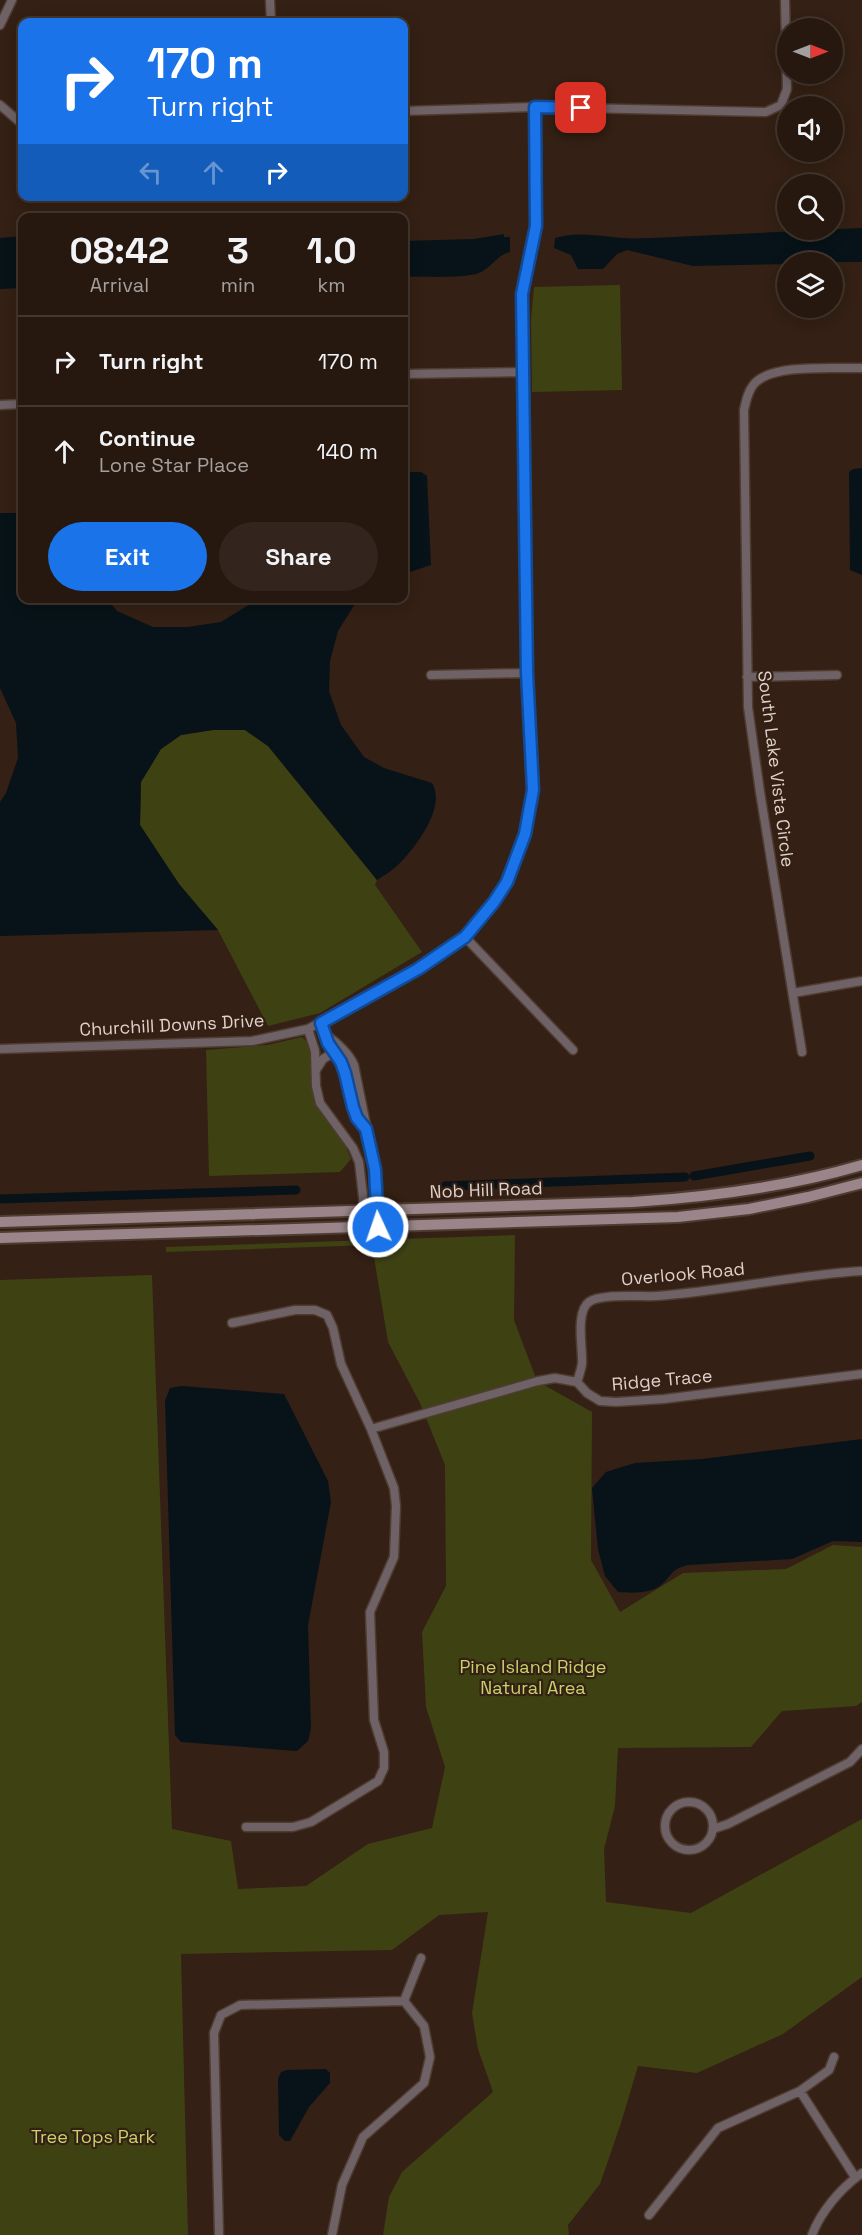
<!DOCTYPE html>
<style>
:root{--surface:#27180f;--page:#33251d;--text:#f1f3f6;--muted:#a4a09e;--line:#43372f;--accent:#1a73e8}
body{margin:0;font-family:"Space Grotesk",sans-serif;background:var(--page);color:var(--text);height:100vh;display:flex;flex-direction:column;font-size:22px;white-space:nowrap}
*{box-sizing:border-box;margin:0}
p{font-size:20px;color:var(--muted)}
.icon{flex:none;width:33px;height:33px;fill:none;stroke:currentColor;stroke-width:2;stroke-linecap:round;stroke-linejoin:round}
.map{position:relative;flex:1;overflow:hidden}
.drawer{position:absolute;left:18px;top:213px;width:390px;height:390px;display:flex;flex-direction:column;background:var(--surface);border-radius:12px;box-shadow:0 3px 15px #0003,0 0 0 2px var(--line)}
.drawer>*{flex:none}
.banner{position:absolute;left:18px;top:18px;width:390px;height:183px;border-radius:12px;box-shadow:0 3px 15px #0003,0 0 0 2px var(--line);background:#1a73e8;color:#fff;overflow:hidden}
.needle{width:39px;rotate:90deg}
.tools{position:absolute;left:777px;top:18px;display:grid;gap:12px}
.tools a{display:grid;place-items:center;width:66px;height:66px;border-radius:50%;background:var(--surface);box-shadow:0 3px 15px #0003,0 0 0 2px var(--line);font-size:30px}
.pin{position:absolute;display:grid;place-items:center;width:51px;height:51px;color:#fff;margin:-26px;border-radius:12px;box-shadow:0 3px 9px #0006}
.me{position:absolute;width:66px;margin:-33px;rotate:357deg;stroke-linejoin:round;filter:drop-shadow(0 0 4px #0008)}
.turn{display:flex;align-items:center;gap:21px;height:126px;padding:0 30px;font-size:27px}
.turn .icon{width:78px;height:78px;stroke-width:2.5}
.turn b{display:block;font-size:42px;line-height:51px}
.lanes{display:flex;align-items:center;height:57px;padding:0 30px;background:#0003;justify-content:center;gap:30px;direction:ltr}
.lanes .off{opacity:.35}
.eta{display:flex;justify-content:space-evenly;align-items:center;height:102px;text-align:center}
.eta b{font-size:36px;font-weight:700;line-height:42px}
.action{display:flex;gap:12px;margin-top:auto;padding:12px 30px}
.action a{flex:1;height:69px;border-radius:36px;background:var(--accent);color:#fff;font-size:24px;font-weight:700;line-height:69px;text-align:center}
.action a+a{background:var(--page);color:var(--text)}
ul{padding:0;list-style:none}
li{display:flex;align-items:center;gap:18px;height:90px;padding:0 30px;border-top:2px solid var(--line)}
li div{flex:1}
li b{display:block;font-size:22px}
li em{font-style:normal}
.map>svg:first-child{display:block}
.green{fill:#3e4213}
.water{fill:#071318}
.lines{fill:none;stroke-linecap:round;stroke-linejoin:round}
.canal{stroke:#071318;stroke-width:9}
.minor-casing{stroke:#4f3c31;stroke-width:11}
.secondary-casing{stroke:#4f3c31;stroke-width:14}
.minor{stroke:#6f6266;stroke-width:8}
.secondary{stroke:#99858a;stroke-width:10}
.route-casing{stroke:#114b97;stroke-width:15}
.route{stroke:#1a73e8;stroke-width:10}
.labels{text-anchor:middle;stroke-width:4.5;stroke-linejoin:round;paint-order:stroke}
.street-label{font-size:18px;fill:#dfd0c9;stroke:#342014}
.park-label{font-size:18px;fill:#c7d268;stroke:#342014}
</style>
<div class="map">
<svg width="862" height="2235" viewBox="0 0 862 2235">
<rect width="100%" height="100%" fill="#342014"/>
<path class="green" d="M620,285l2,105 -90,2 -1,-73 3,-32z
M213,730h32l23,16 109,134 -2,5 47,67 -102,61 -52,13 -50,-96 -39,-46 -39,-59 1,-43 20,-33 20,-14z
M302,1037c16,13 7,40 11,58 4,18 17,29 28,43 4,7 7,14 10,21l-11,13 -131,4 -3,-126 61,-5z
M515,1235l-1,85 23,61 55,31 -1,148 29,52 63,-39 103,-4 47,-24 29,2v155l-6,4 -74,5 -31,36 -133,1 -3,58 -11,43 2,53 85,11 171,-94v158l-79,57 -86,39 -59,-7 -17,57 -21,61 -32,41 1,10h-186l6,-38 13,-25 91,-80 -15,-43 -6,-36 16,-101 -49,3 -47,35 -211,4 7,281h-188v-955l152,-5 20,554 59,12 7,48 68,-3 62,-42 64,-16 13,-61 -19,-60 -4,-75 24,-46 -1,-121 -25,-62 -32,-61 -16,-97 -206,7v-5z"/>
<path class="water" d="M862,228v34h-74l-1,2 -94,2 -66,-16 -10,4 -14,15h-25l-7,-14 -17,-7 1,-10c22,-7 45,-2 67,0 10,1 20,0 30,0z
M504,234v3h6v15c-13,3 -19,16 -31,21 -17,6 -56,3 -75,4v-36l70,-2z
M22,236v52l-22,1v-51z
M862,468v107l-12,-5 -1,-98 4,-3z
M404,472h17l6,4 4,89 -27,9z
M0,513h22v85l85,1 10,12 36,16h35l33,-5 37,-23h100l-20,32 -8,30 -1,30 12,34 23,32 20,11 48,15c15,25 -18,67 -36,84 -6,5 -13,9 -19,13l-109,-134 -23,-16h-32l-32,5 -20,14 -20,33 -1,43 39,59 39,46 -218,6v-134l6,-9 12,-35 -2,-35 -16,-35z
M181,1386l103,8 44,87 3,21 -23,123 3,103 -3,13 -11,10 -116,-9 -6,-7 -10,-334 5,-13z
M862,1439v103l-29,-1 -41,18 -104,6c-19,5 -14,9 -27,20 -10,9 -30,8 -43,7l-13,-16 -7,-27 -6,-61 14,-16 29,-9 67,-4z
M326,2069l4,4v10l-21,24 -19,34h-5l-6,-6 -1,-56 3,-7 6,-2z"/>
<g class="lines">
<path class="canal" d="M694,1176l116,-20
M445,1186l240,-9
M0,1199l296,-9"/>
<defs>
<path id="minor" d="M270,0l1,22
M0,25l12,-25
M0,105l22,19
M404,111l131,-4 231,5 15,-7 6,-16 -2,-89
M404,374l118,-2
M0,405l22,-1
M431,675l96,-2
M747,677l90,-2
M465,937l108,113
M793,993l69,-12
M321,1023l8,20 12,19 12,45 4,11 9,11
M308,1029l7,22 1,35 4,17 33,45 6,14 4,34 1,32
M327,1036c10,6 23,19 27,29l21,104 3,58
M0,1049l252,-8 56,-12 110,-60 47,-32 29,-35 13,-20 18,-48 8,-44 -6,-117 -5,-379 14,-68 -1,-119
M802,1052l-42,-260 -12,-85 -4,-297c2,-9 4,-19 10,-26 18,-21 81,-15 108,-16
M316,1070l7,-11 13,-8
M232,1323l63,-13h20l12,5 6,13 8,36 30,65 23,59 2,18 -2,51 -24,55 4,108 10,32v16l-6,13 -67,41 -18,5h-47
M577,1382c2,-6 4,-12 5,-18 1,-15 -7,-52 7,-62 12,-9 52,-5 68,-6 69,-5 136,-21 205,-25
M371,1429l167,-48 17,-3 22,4 10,11 13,8 16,1 48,-3 198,-25
M665 1826a24 24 0 1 1 48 0a24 24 0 1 1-48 0Z
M713,1829l15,-5 122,-62 12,-13
M404,2001l17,-43
M800,2091l55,86
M649,2215l69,-87 82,-37 29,-21 5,-13
M219,2235l-5,-202 7,-18 19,-10 164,-4
M332,2235l10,-50 21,-48 61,-54 6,-26 -6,-31 -20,-25
M812,2235c9,-24 29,-47 50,-62"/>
<path id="secondary" d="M0,1222l633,-20c78,-5 154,-15 229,-37
M0,1238l678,-21 71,-8 59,-12 54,-14"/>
</defs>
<use href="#minor" class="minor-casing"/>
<use href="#secondary" class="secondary-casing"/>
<use href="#minor" class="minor"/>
<use href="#secondary" class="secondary"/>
</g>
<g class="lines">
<defs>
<path id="route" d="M378,1227l-3,-58 -9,-40 -9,-11 -4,-11 -8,-34 -4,-11 -13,-19 -7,-20 97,-54 47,-32 29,-35 13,-20 18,-48 8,-44 -6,-117 -5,-379 14,-68 -1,-119 46,1"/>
</defs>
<use href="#route" class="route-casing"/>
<use href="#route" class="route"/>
</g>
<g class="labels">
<g class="street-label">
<text transform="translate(776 769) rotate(83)" y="6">South Lake Vista Circle</text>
<text transform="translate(172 1025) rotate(-3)" y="6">Churchill Downs Drive</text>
<text transform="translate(486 1190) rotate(-2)" y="6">Nob Hill Road</text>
<text transform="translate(683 1274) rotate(-5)" y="6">Overlook Road</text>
<text transform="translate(662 1380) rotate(-5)" y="6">Ridge Trace</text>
</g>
<g class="park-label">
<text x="533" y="1673">Pine Island Ridge<tspan x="533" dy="21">Natural Area</tspan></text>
<text x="93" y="2143">Tree Tops Park</text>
</g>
</g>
</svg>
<div class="tools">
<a><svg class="needle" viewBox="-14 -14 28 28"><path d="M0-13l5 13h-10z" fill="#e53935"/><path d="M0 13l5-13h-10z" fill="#a4a09e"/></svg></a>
<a><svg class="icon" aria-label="sound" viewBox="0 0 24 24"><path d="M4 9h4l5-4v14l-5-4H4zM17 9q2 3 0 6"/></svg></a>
<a><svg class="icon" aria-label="search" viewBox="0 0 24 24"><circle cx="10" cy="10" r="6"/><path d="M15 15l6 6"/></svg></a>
<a><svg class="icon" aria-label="layers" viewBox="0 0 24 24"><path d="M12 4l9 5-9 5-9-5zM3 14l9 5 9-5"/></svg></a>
</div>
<div class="pin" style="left:581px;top:108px;background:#d93025"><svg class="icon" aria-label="arrive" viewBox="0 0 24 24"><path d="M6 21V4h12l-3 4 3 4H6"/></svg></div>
<svg class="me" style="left:378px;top:1227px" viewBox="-20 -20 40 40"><circle r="17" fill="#1a73e8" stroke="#fff" stroke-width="3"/><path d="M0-11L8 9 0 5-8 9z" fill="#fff"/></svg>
<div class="banner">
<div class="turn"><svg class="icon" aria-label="right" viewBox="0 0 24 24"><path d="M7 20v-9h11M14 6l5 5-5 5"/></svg><div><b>170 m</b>Turn right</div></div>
<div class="lanes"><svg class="icon off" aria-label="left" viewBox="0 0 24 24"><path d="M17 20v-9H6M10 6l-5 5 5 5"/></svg><svg class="icon off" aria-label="ahead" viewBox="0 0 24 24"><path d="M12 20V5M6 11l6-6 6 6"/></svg><svg class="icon" aria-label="right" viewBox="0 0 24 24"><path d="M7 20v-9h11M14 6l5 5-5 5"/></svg></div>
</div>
<section class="drawer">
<div class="eta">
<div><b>08:42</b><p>Arrival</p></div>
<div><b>3</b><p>min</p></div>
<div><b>1.0</b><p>km</p></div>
</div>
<ul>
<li><svg class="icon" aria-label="right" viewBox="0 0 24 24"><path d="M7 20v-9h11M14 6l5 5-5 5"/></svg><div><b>Turn right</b></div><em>170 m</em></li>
<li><svg class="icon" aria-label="ahead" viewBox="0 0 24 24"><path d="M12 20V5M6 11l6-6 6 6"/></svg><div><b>Continue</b><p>Lone Star Place</p></div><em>140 m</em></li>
</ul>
<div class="action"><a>Exit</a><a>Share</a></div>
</section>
</div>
